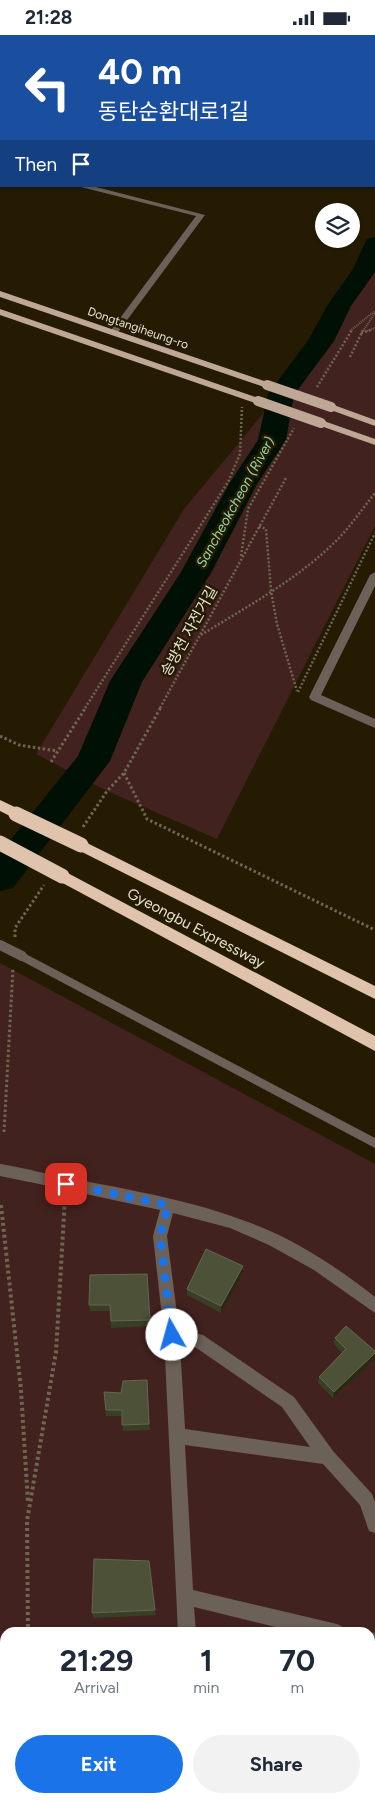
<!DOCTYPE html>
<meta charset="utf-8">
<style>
:root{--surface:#fff;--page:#f2f2f3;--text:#1f2937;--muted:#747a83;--accent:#1a73e8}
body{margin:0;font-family:Figtree,"Noto Sans KR",sans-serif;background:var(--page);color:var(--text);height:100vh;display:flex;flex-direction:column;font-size:19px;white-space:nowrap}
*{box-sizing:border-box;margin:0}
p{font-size:16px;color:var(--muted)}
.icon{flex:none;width:28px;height:28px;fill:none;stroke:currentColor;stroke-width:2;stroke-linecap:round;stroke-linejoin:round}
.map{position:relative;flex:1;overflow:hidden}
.drawer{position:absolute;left:0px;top:1592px;width:375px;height:176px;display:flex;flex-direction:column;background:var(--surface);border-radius:15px 15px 0 0;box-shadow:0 1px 4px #0004}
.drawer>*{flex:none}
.hud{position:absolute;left:0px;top:0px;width:375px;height:152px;box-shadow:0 1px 4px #0004;background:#1a4fa0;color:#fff;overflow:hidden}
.tools{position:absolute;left:315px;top:168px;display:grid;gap:10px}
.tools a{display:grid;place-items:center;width:45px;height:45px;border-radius:50%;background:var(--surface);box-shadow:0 1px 4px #0004;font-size:25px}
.pin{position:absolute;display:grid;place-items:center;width:42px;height:42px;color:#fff;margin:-21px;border-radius:10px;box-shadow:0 2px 8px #0006}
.me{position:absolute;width:55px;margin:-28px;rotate:353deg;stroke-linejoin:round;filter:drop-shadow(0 0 4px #0008)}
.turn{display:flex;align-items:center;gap:18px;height:105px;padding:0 15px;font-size:22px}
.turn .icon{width:65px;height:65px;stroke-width:2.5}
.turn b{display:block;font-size:35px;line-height:42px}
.then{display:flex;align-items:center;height:48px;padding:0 15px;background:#0003;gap:10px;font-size:19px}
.eta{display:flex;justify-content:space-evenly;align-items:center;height:85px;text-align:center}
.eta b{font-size:30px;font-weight:700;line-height:35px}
.primary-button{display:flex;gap:10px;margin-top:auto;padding:10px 15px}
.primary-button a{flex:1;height:58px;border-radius:30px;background:var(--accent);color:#fff;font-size:20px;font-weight:700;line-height:58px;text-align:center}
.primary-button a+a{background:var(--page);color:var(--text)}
.status{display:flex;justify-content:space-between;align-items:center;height:35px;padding:0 25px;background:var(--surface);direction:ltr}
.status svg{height:14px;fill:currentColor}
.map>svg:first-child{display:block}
.green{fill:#42221e;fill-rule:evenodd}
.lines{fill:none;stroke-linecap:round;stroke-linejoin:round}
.river{fill:#001004;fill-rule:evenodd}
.path-far3{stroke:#6e6651;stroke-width:2;stroke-dasharray:1 1;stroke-linecap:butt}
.path-far2{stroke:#6e6651;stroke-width:2.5;stroke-dasharray:2 2;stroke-linecap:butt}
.path-far1{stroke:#6e6651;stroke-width:3;stroke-dasharray:2.5 2.5;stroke-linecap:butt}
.path{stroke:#6e6651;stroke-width:4;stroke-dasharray:3 3;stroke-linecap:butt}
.service{fill:#6c6159;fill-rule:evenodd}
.minor{fill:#6c6159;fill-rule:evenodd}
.tertiary{fill:#6c6159;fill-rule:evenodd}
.primary{fill:#bea795;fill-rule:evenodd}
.trunk{fill:#ceb5a1;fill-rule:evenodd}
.motorway{fill:#dfc3ad;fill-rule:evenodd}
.service-bridge{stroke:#6c6159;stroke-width:10}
.minor-bridge{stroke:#6c6159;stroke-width:12}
.primary-bridge{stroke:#bea795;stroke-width:10}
.motorway-bridge{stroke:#dfc3ad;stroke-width:15}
.wall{fill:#393f26}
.shaded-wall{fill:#292910}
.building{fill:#4c5138;stroke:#646750}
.route{stroke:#1a73e8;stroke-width:9;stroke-dasharray:0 16.2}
.labels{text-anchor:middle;stroke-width:5;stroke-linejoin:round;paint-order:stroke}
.far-street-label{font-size:12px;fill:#e7e1d1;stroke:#241b02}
.far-water-label{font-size:14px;font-style:italic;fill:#93d7a8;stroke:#241b02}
.street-label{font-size:15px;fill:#e7e1d1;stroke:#241b02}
</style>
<div class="status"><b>21:28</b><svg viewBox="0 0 49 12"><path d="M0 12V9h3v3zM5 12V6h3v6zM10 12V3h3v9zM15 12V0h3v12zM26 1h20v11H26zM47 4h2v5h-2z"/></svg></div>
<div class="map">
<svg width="375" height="1768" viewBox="0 0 375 1768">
<rect width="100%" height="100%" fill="#241b02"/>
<path class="green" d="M375,212v279l-158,313 -110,-48 -71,-37 148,-245 107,-129z
M0,928l375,201v639h-375zM5,1598h365v166h-365z"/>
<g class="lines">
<path class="river" d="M375,202v35l-24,34 -17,35 -40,54 -8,45 -29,44 -46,89 -69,109 -32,79 -97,127 -13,3v-38l78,-97 32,-75 71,-109 48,-88 29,-44 10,-46 41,-55 18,-33 26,-37 14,-30z"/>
<path class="path-far3" d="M350,296l25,-20
M363,296l12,-18
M367,296l8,-3"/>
<path class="path-far2" d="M361,298l10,-3
M350,322l13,-27
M317,352l35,-57
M259,491l7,3 5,62 6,33 20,67
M241,521l7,-47 46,-81
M201,600c47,-29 99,-57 138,-97 13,-14 24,-30 36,-45
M298,657l77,-159
M85,673l143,-226 12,-28 2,-47
M160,673l126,-230"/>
<path class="path-far1" d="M0,701l19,9 38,6
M51,727l35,-55
M124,738l23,46 228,111
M83,792l24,-36 17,-18 37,-66
M15,902v-9l29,-43
M4,1097l9,-164"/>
<path class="path" d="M1,1170l20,185 7,113
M28,1598l-1,-112 29,-169 9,-154
M15,1768l1,-4"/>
<path class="service" d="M22,917l353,186v10l-357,-189 -1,-3 1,-3z"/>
<path class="minor" d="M30,1135c72,16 148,25 218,52 46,17 88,44 127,75v16l-61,-43 -45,-25 -39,-17 -57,-15 -6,23 12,93 24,6 91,62 39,54 39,43 3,8v31l-6,-2 -9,-26 -37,-41 -138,-19 8,145 144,34 6,3 2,6h-45l-106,-26 2,26h-18l-14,-298 -11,-99 7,-26 -130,-28 -5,-2 -2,-4 2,-4zM180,1309l15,3 87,60 28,40 -125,-18z
M370,1597l5,1v18l-5,-1z
M274,1764h31l2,4h-31z"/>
<path class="tertiary" d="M203,0h8v1h-8z
M0,130h1v4h-1z
M77,151h15l113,29 -89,120 -7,-2 87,-117z
M375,537v14l-54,109 54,24v9l-64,-28 -2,-3 61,-122z"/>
<path class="primary" d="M0,24h1v4h-1z
M0,46h1v4h-1z
M374,83h1v4h-1z
M374,106h1v5h-1z
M0,256l270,92 2,2 -5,3 -3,-1 -264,-90z
M0,274l261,90 2,2 -2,2h-6l-255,-88z
M331,369l44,16v6l-47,-17v-4z
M321,385l54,19v6l-57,-20 -2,-2z"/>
<path class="trunk" d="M0,31h1v4h-1z
M374,99h1v4h-1z"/>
<path class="motorway" d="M0,765l21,10 2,4 -2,4 -5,1 -16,-8z
M81,805l294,146v13l-299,-150 -2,-4 2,-4z
M62,835l313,166v15l-318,-171 -2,-4 2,-4z"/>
<path class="service-bridge" d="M0,910l22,11"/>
<path class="minor-bridge" d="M0,1135l30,6"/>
<path class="primary-bridge" d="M267,350l64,22
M258,366l63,22"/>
<path class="motorway-bridge" d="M16,779l65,31
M0,808l62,33"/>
</g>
<path class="wall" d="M243,1238l-22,40 -34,-18v-6z
M147,1239l3,52 -39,2 -1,-17h-20l-1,-6z
M335,1303l40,21 -42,39 -15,-15 1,-6 23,-24 -8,-9z
M147,1345l3,50 -27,1 -1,-15h-16l-2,-24 17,1z
M155,1575l1,5 -63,3 -1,-5z"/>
<path class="shaded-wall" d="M374,60h1v12h-1z
M243,1231v7l-22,40v-7z
M375,1318v6l-42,39 1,-6z"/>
<path class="building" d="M314,0h59l2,1v59h-1v-59h-65z
M206,1214l37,17 -22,40 -34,-17z
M147,1239l3,46 -39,1 -1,-16h-21l1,-30z
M346,1291l29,25v2l-41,39 -15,-15 27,-28 -11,-11z
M147,1345l2,44 -27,1v-15h-16l-2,-18 17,1 2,-12z
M94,1524l55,2 6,49 -63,3z"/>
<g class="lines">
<path class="route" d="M66,1149l102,21 -8,31 12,99"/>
</g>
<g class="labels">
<g class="far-street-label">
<text transform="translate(138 293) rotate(19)" y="4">Dongtangiheung-ro</text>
</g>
<g class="far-water-label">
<text transform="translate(235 467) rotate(-61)" y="5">Sancheokcheon (River)</text>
</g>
<g class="street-label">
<text transform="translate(189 596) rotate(-61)" y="5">송방천 자전거길</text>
<text transform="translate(196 893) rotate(28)" y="5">Gyeongbu Expressway</text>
</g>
</g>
</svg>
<div class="tools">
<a><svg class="icon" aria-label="layers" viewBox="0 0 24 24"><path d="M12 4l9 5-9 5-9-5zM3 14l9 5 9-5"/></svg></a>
</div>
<div class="pin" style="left:66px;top:1149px;background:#d93025"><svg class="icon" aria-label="arrive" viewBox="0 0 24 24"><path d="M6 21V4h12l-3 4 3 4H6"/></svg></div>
<svg class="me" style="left:172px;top:1300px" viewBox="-20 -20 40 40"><circle r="19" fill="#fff"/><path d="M0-13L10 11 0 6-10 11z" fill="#1a73e8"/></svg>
<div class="hud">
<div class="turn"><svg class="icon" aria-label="left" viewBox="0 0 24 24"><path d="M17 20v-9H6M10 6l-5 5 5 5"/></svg><div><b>40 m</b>동탄순환대로1길</div></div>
<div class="then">Then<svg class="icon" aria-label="arrive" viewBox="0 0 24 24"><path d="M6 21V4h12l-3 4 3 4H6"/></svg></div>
</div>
<section class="drawer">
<div class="eta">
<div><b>21:29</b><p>Arrival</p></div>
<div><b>1</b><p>min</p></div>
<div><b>70</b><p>m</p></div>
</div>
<div class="primary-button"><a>Exit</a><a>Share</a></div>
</section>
</div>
